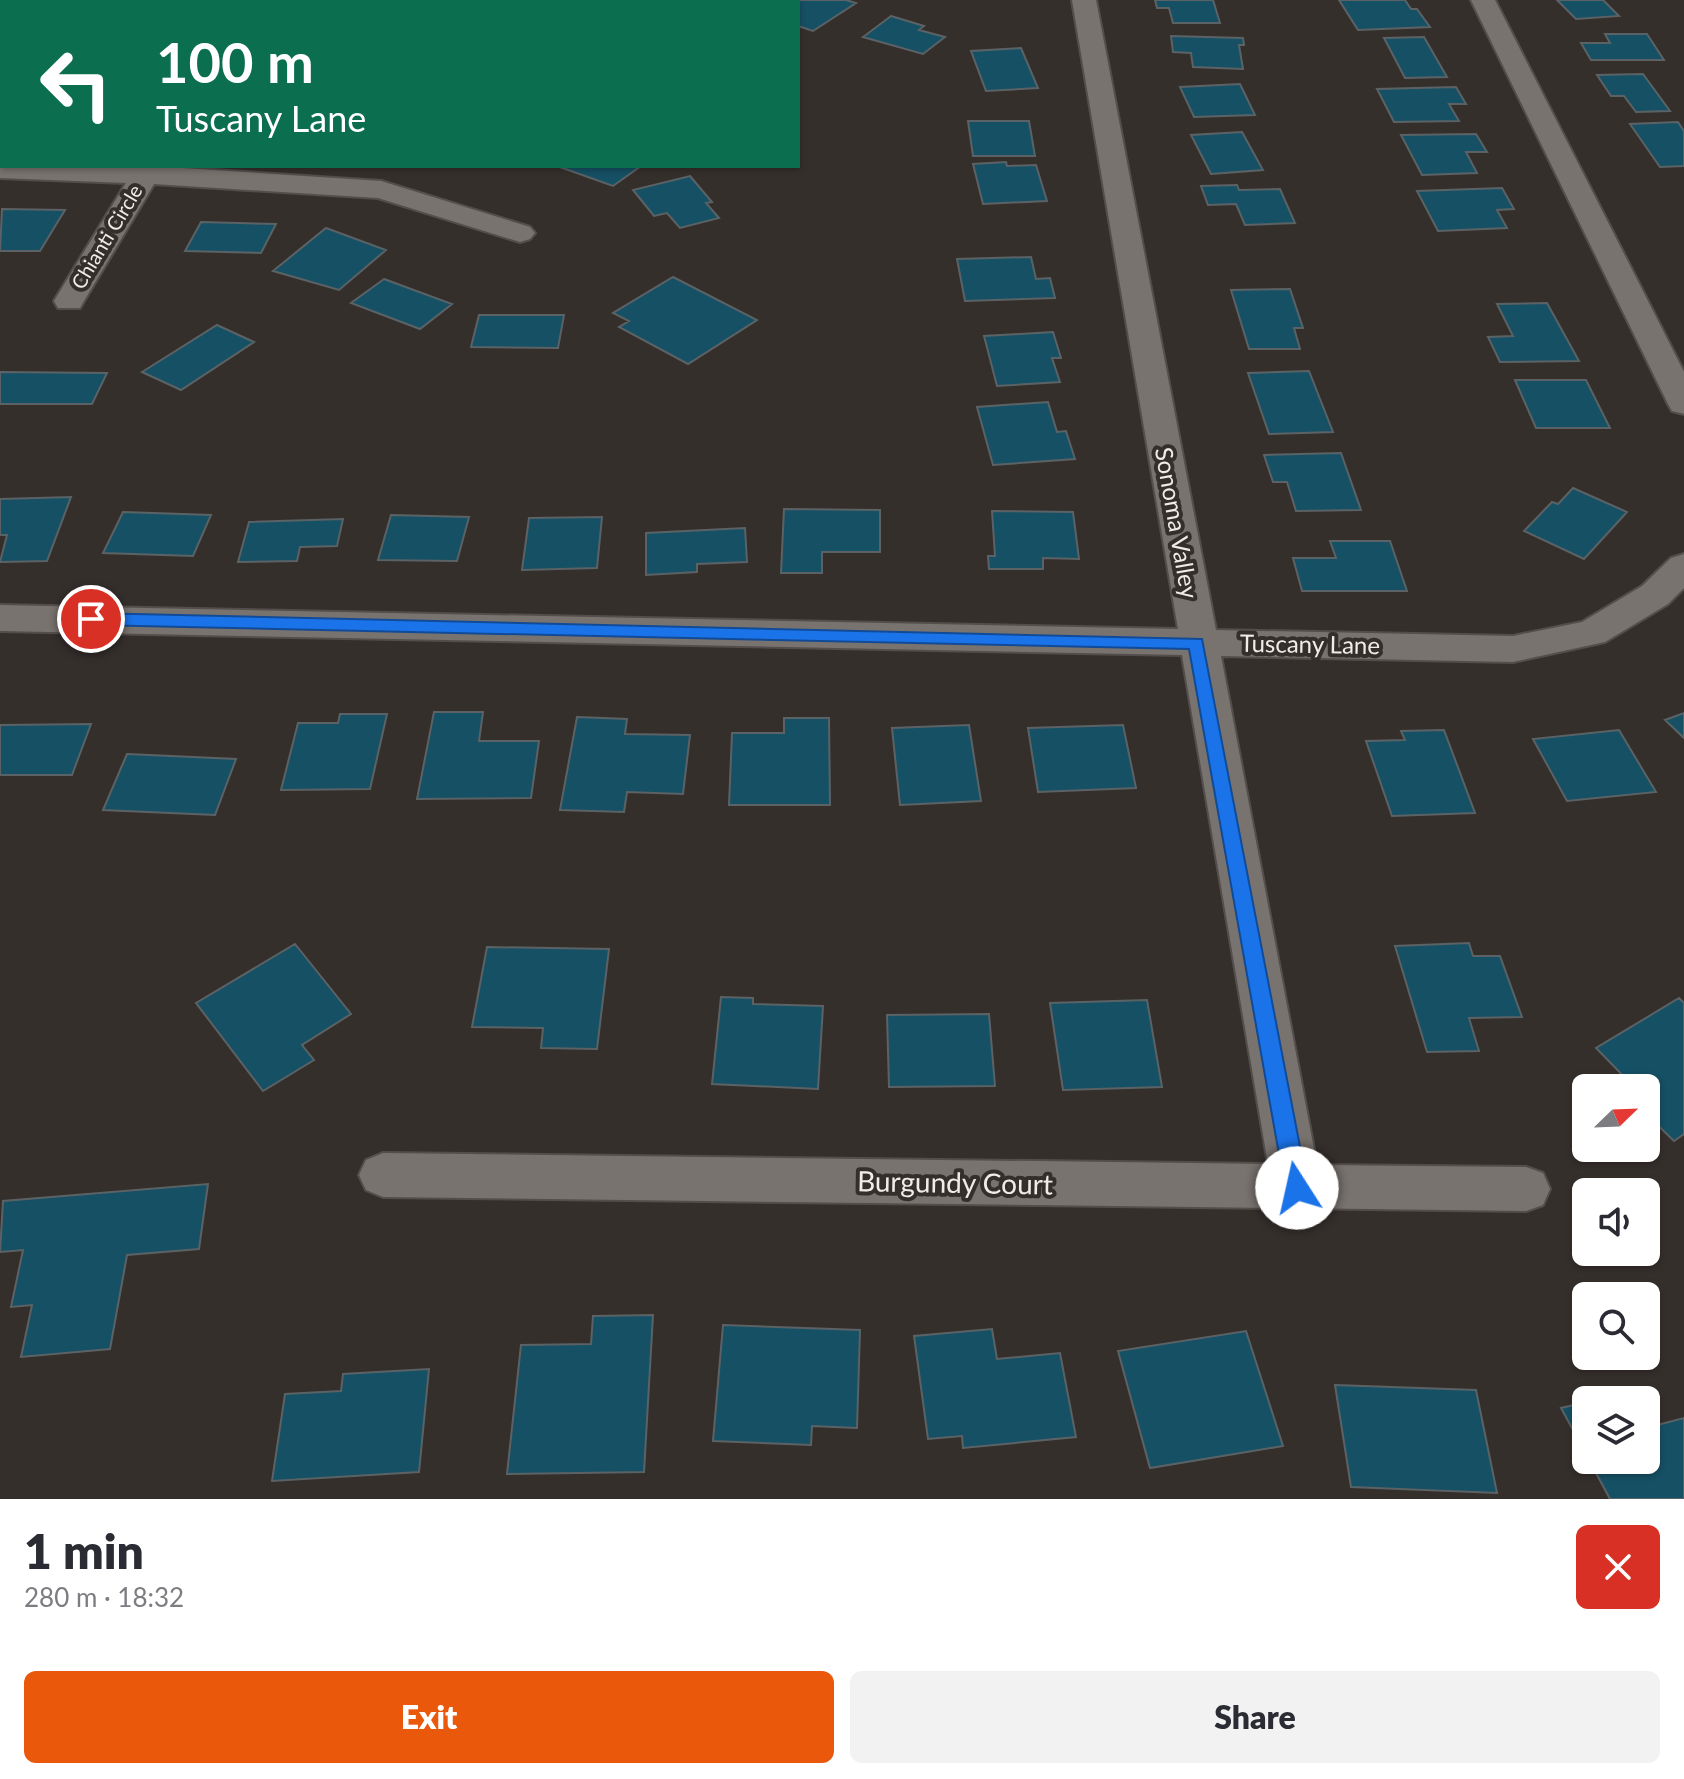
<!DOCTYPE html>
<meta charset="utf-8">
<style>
:root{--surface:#fff;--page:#f2f2f3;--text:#2b2b33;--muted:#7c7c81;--accent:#ea580c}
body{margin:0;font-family:Lato,sans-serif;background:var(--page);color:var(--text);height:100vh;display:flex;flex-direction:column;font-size:30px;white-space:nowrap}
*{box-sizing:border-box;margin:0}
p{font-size:26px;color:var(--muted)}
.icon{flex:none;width:44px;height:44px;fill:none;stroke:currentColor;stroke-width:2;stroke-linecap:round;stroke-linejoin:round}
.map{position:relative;height:1499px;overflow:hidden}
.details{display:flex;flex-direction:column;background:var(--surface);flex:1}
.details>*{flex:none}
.top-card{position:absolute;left:0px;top:0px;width:800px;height:168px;box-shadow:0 2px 6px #0004;background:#0b6e4f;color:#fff;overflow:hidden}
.needle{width:52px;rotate:67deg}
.tools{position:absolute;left:1572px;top:1074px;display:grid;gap:16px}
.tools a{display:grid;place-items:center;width:88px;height:88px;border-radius:12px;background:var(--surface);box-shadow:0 2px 6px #0004;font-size:40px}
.pin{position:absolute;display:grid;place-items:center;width:68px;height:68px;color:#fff;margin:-34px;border:4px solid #fff;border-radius:50%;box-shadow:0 2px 8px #0007}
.me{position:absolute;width:88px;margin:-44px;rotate:350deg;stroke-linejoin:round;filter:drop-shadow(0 0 6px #0008)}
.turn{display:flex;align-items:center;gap:28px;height:168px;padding:0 24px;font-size:36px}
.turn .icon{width:104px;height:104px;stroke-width:2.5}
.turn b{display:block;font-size:56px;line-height:68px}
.round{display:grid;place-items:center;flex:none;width:84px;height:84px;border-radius:12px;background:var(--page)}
.overview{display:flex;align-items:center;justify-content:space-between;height:136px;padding:0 24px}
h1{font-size:48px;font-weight:800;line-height:60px}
.cta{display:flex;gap:16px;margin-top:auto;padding:16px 24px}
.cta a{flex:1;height:92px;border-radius:12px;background:var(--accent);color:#fff;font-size:32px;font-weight:800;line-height:92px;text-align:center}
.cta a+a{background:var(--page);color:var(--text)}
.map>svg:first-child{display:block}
.water{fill:#2e1708}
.building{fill:#165064;stroke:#5b6265;stroke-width:2}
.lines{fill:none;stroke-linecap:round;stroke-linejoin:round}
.minor-casing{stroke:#534e4c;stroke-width:4}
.minor{fill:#79736f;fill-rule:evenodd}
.route{fill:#1a73e8;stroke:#114b97;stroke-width:2}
.labels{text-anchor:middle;stroke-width:8;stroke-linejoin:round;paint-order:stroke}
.far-street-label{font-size:20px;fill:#f0ecea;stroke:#352f2c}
.street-label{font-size:24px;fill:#f0ecea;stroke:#352f2c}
.near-street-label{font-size:28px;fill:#f0ecea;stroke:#352f2c}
</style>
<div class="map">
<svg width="1684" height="1499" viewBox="0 0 1684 1499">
<rect width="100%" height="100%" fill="#352f2c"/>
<path class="water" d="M0,0h622l1,2h-621v54z"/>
<path class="building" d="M786,0h60l10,3 -43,28 -15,-5v-24h-15z
M1155,0h58l7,23h-47l-4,-15h-12z
M1339,0h66l6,9h6l13,18 -72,3z
M1557,0h46l16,16 -43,3z
M891,16l33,10 -5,4 26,7 -22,17 -60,-17z
M1605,34h42l17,26h-73l-10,-17h29z
M1171,36l72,2 1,7h-5l4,24 -50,-2 -2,-14 -18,-1z
M1424,37l23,40 -42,1 -21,-40z
M1021,48l17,40 -52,3 -15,-40z
M1643,74l27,37 -34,1 -12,-16h-13l-14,-21z
M1240,84l15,31 -61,2 -14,-30z
M1456,87l10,17h-17l10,17 -65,1 -17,-33z
M968,121h61l6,35h-62z
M1678,122l6,9v35l-24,1 -30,-43z
M1242,132l21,38 -52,4 -20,-39z
M1476,134l11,18h-21l11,21 -55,2 -21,-40z
M1006,162l1,4 29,-1 11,36 -64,3 -10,-40z
M557,166h84l-28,20z
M690,176l22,26 -6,1 13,15 -39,10 -13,-15 -13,3 -21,-26z
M1237,185l2,5 41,-1 15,34 -50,2 -9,-21 -28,1 -7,-19z
M1502,188l12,21 -17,1 10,18 -69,3 -21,-40z
M2,209l63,1 -25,41h-40z
M201,222l75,2 -15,29 -76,-2z
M326,228l60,22 -47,40 -66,-19z
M1031,257l5,22 14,-1 5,20 -90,3 -8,-42z
M673,277l84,43 -69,44 -69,-37 10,-6 -16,-8z
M384,279l68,25 -32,25 -69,-26z
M1290,289l13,39h-9l6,21h-51l-18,-59z
M1547,303l32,58 -79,1 -12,-25 25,-1 -16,-32z
M479,315h85l-6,33 -87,-1z
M217,325l37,17 -73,48 -39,-18z
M1053,332l8,26h-9l8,24 -63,4 -13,-50z
M1309,371l24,61 -64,2 -21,-61z
M0,372l107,1 -15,31h-92z
M1515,380h71l24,48h-74z
M1048,402l9,30 9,-1 9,28 -82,6 -16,-58z
M1341,453l20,57 -65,1 -9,-29h-14l-9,-27z
M1573,488l54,24 -43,47 -60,-28 28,-29 6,2z
M71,497l-24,64 -47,1 7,-27h-7v-36z
M784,509l96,1v42h-58v21h-41z
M992,511l81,1 6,47 -36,-1v11h-54l-1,-13h7z
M123,512l88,3 -18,41 -90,-3z
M391,515l78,2 -12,44 -79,-1z
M602,517l-5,51 -75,2 7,-52z
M343,519l-6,27 -37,1 -3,14 -59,1 11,-40z
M745,528l2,34 -50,2v8l-51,3v-42z
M1330,541h60l17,50h-105l-9,-33h43z
M434,712h49l-4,29h60l-8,57 -114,1z
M1684,713v25l-19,-18z
M340,714h47l-17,75 -89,1 17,-67h40z
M577,717l50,2 -2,15 65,1 -7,59 -56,-2 -3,20 -64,-2z
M784,718h45l1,87h-101l3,-72h52z
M91,724l-19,51h-72v-50z
M969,725l12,76 -81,4 -8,-77z
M1123,725l13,63 -98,4 -10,-64z
M1444,730l31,83 -83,3 -26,-75 39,-1 -4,-9z
M1619,730l37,62 -89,9 -34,-62z
M127,754l109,5 -21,56 -112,-5z
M1469,943l4,13h27l22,61 -53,1 10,33 -52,1 -32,-106z
M295,944l56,70 -49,31 12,15 -51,31 -67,-88z
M487,947l122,2 -12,100 -56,-1 2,-20 -71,-1z
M721,997l32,1v6l70,2 -5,83 -106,-5z
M1679,998l5,5v131l-10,7 -28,-27v-26h-11l-39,-40z
M1147,1000l15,87 -99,3 -13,-87z
M989,1014l6,72 -106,1 -2,-72z
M208,1184l-9,65 -72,6 -17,94 -89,8 11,-52 -21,2 12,-57 -23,2 3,-51z
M653,1315l-9,157 -137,2 14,-129 70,-1 2,-28z
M723,1325l137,5 -3,98 -45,-2 -1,19 -98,-4z
M992,1329l5,30 63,-6 16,84 -113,11 -1,-12 -34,3 -14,-103z
M1246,1331l37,115 -133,22 -32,-117z
M429,1369l-10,103 -147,9 13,-87 56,-3 2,-17z
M1335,1385l141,5 21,103 -146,-6z
M1586,1402v52l-25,-46z
M1684,1418v81h-74l-21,-39h57v-32z"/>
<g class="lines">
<defs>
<path id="minor" d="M1072,0h24l120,630 297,6 69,-14 60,-36 29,-28 13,-4v34l-16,16 -63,38 -92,20 -292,-6 96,509 209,2 17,6 7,16 -7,16 -17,6 -1143,-14 -17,-7 -7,-15 7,-15 17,-7 885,11 -86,-509 -1182,-24v-26l1178,24z
M1471,0h24l189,372v42l-12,-3 -4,-7z
M0,162l2,4h150l229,15 149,46 5,6 -5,6 -10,3 -142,-44 -224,-14 -70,117 -4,7h-22l-4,-7 72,-118 -126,-5z"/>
</defs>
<use href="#minor" class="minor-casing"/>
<use href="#minor" class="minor"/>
</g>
<path class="route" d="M91,613l1111,26 106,549 -4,7 -7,3 -8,-3 -4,-7 -96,-539 -1098,-24 -8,-6z"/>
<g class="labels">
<g class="far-street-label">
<text transform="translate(107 237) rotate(-59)" y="7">Chianti Circle</text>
</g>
<g class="street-label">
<text transform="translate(1176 523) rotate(80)" y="8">Sonoma Valley</text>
<text transform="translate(1310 645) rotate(1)" y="8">Tuscany Lane</text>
</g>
<g class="near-street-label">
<text transform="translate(955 1183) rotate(1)" y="10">Burgundy Court</text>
</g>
</g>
</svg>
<div class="tools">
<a><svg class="needle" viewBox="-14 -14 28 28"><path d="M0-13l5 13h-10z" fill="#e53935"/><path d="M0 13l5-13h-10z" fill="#7c7c81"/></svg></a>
<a><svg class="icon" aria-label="sound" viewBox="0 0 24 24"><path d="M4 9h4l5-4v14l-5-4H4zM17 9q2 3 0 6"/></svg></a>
<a><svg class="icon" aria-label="search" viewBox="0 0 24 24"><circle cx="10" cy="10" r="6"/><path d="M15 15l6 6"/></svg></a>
<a><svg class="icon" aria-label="layers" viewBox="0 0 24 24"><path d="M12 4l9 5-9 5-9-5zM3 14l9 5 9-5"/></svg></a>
</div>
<div class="pin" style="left:91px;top:619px;background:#d93025"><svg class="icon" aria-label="arrive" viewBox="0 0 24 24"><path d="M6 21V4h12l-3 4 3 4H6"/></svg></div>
<svg class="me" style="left:1297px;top:1188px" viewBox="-20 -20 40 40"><circle r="19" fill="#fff"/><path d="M0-13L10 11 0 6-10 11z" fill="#1a73e8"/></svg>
<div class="top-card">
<div class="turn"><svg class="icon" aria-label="left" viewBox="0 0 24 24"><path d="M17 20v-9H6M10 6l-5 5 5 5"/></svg><div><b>100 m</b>Tuscany Lane</div></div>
</div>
</div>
<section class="details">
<div class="overview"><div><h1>1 min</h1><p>280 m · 18:32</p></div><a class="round" style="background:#d93025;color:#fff"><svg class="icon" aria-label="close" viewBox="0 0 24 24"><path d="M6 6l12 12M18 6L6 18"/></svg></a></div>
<div class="cta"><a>Exit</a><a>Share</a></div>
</section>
